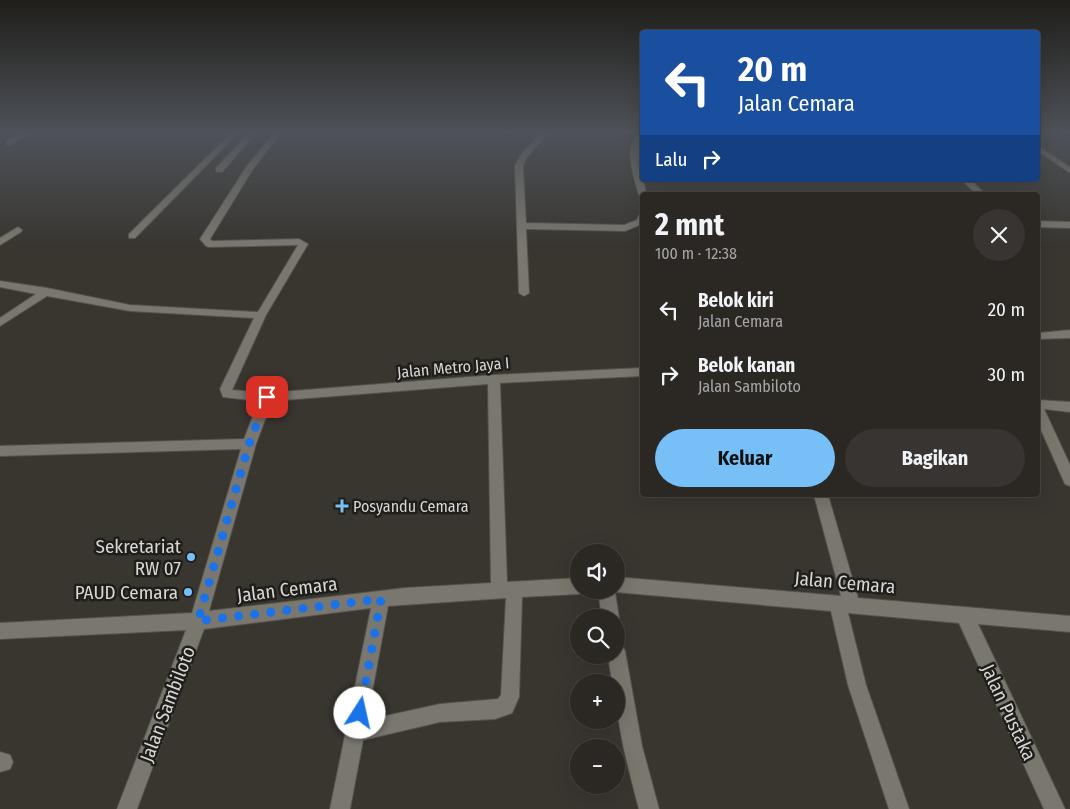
<!DOCTYPE html>
<html lang="id">
<meta charset="utf-8">
<style>
:root{--surface:#2b2824;--page:#373431;--text:#f1f3f6;--muted:#a6a6a6;--line:#474441;--accent:#76c0f7}
body{margin:0;font-family:"Fira Sans Condensed",sans-serif;background:var(--page);color:var(--text);height:100vh;display:flex;flex-direction:column;font-size:19px;white-space:nowrap}
*{box-sizing:border-box;margin:0}
p{font-size:16px;color:var(--muted)}
.icon{flex:none;width:28px;height:28px;fill:none;stroke:currentColor;stroke-width:2;stroke-linecap:round;stroke-linejoin:round}
.map{position:relative;flex:1;overflow:hidden}
.side{position:absolute;left:640px;top:192px;width:400px;height:305px;display:flex;flex-direction:column;background:var(--surface);border-radius:5px;box-shadow:0 5px 20px #0002,0 0 0 1px var(--line)}
.side>*{flex:none}
.hud{position:absolute;left:640px;top:30px;width:400px;height:152px;border-radius:5px;box-shadow:0 5px 20px #0002,0 0 0 1px var(--line);background:#1a4fa0;color:#fff;overflow:hidden}
.fabs{position:absolute;left:570px;top:544px;display:grid;gap:10px}
.fabs a{display:grid;place-items:center;width:55px;height:55px;border-radius:50%;background:var(--surface);box-shadow:0 5px 20px #0002,0 0 0 1px var(--line);font-size:25px}
.pin{position:absolute;display:grid;place-items:center;width:42px;height:42px;color:#fff;margin:-21px;border-radius:10px;box-shadow:0 2px 8px #0006}
.me{position:absolute;width:55px;margin:-28px;rotate:10deg;stroke-linejoin:round;filter:drop-shadow(0 0 4px #0008)}
.turn{display:flex;align-items:center;gap:18px;height:105px;padding:0 15px;font-size:22px}
.turn .icon{width:65px;height:65px;stroke-width:2.5}
.turn b{display:block;font-size:35px;line-height:42px}
.then{display:flex;align-items:center;height:48px;padding:0 15px;background:#0003;gap:10px;font-size:19px}
.round{display:grid;place-items:center;flex:none;width:52px;height:52px;border-radius:26px;background:var(--page)}
.headline{display:flex;align-items:center;justify-content:space-between;height:85px;padding:0 15px}
h1{font-size:30px;font-weight:700;line-height:38px}
.primary-button{display:flex;gap:10px;margin-top:auto;padding:10px 15px}
.primary-button a{flex:1;height:58px;border-radius:30px;background:var(--accent);color:#111;font-size:20px;font-weight:700;line-height:58px;text-align:center}
.primary-button a+a{background:var(--page);color:var(--text)}
ul{padding:0;list-style:none}
li{display:flex;align-items:center;gap:15px;height:65px;padding:0 15px}
li div{flex:1}
li b{display:block;font-size:19px}
li em{font-style:normal}
.map>svg:first-child{display:block}
.lines{fill:none;stroke-linecap:round;stroke-linejoin:round}
.service-casing{stroke:#53524c;stroke-width:2}
.minor-casing{stroke:#53524c;stroke-width:2}
.service{fill:#7a776f;fill-rule:evenodd}
.minor{fill:#7a776f;fill-rule:evenodd}
.route{stroke:#1a73e8;stroke-width:9;stroke-dasharray:0 16.2}
.poi-dot{fill:#76c0f7;stroke:#1f1e1b;stroke-width:2}
.labels{text-anchor:middle;stroke-width:5;stroke-linejoin:round;paint-order:stroke}
.street-label{font-size:16px;fill:#d7d6d1;stroke:#1f1e1b}
.poi-label{font-size:16px;fill:#d7d6d1;stroke:#1f1e1b;text-anchor:start}
.near-poi-label{font-size:19px;fill:#d7d6d1;stroke:#1f1e1b;text-anchor:end}
.near-street-label{font-size:19px;fill:#d7d6d1;stroke:#1f1e1b}
</style>
<div class="map">
<svg width="1070" height="809" viewBox="0 0 1070 809">
<rect width="100%" height="100%" fill="#393630"/>
<g class="lines">
<defs>
<path id="service" d="M22,132h8l-18,13h-6v-4z
M232,132h7l-104,106h-6v-4z
M542,132h7l-22,25 -4,9 3,57 98,2 13,-5 2,-5 3,-1v10l-17,7 -99,-2 3,64 -5,3 -5,-3 -4,-127 6,-12z
M642,132l-4,31 9,32h-5v2l-3,-2c-5,-17 -18,-51 3,-63z
M1038,146l32,21v6l-32,-22z
M962,180h9l15,15h-9z
M1038,221l32,1v6l-32,-1z"/>
<path id="minor" d="M250,132h7l-35,40h-6v-4z
M275,132h7l-29,37 -43,70 2,2 87,-2 9,5 -42,71 -34,75 35,3 227,-18 148,-7v8l-142,7 7,199 72,-4v12h6l-6,4 -57,3 -3,100 -7,16 -17,6 -55,3 -77,18 -13,69h-20l41,-201 -167,21 -67,180h-20l69,-179 -186,9v-16l192,-10 49,-164 -241,7v-10l244,-7 15,-38 -36,-4 -3,-8 34,-71 -124,-7 -83,-15 -47,30v-8l36,-24 -36,-7v-6l47,7 83,17 128,7 40,-67 -89,2 -3,-1 -6,-7 47,-73zM488,384l3,199 -86,5 -196,23 47,-167 16,-43zM506,598l-5,97 -3,4 -58,5 -73,16 21,-114z
M18,227l4,3 -1,2 -21,13v-7z
M1070,330v8l-32,1v-6z
M1038,400l32,2v10l-26,-3 26,56v21l-5,-2 -27,-61z
M814,495h14l30,103 212,18v16l-92,-8 87,185h-21l-85,-186 -111,-10 18,72 43,124h-20l-41,-124 -17,-74 -216,-19 4,26 -2,6 -1,-6h-14l-4,-28h18v-13l225,19z
M616,642l6,3 3,6 17,95 17,63h-20c-11,-42 -23,-83 -23,-127h-4l-4,-27h8z
M0,752l10,3 3,7 -3,7 -10,3z"/>
</defs>
<use href="#service" class="service-casing"/>
<use href="#minor" class="minor-casing"/>
<use href="#service" class="service"/>
<use href="#minor" class="minor"/>
</g>
<linearGradient id="sky" x2="0" y2="1"><stop stop-color="#1f1e1a"/><stop offset="0.54" stop-color="#4e5259"/><stop offset="1" stop-color="#4e5259" stop-opacity="0"/></linearGradient>
<rect width="1070" height="245" fill="url(#sky)"/>
<g class="lines">
<path class="route" d="M267,397l-18,47 -51,177 183,-22 -21,114"/>
</g>
<g class="poi-dot">
<path d="M339.5 498.5h5v5h5v5h-5v5h-5v-5h-5v-5h5z"/>
<circle cx="191" cy="557" r="5"/>
<circle cx="188" cy="592" r="5"/>
</g>
<g class="labels">
<g class="street-label">
<text transform="translate(453 367) rotate(-5)" y="6">Jalan Metro Jaya I</text>
</g>
<g class="poi-label">
<text x="353" y="512">Posyandu Cemara</text>
</g>
<g class="near-poi-label">
<text x="181" y="553">Sekretariat<tspan x="181" dy="22">RW 07</tspan></text>
<text x="178" y="599">PAUD Cemara</text>
</g>
<g class="near-street-label">
<text transform="translate(845 582) rotate(5)" y="7">Jalan Cemara</text>
<text transform="translate(287 589) rotate(-7)" y="7">Jalan Cemara</text>
<text transform="translate(167 704) rotate(-69)" y="7">Jalan Sambiloto</text>
<text transform="translate(1009 712) rotate(65)" y="7">Jalan Pustaka</text>
</g>
</g>
</svg>
<div class="fabs">
<a><svg class="icon" aria-label="sound" viewBox="0 0 24 24"><path d="M4 9h4l5-4v14l-5-4H4zM17 9q2 3 0 6"/></svg></a>
<a><svg class="icon" aria-label="search" viewBox="0 0 24 24"><circle cx="10" cy="10" r="6"/><path d="M15 15l6 6"/></svg></a>
<a>+</a>
<a>−</a>
</div>
<div class="pin" style="left:267px;top:397px;background:#d93025"><svg class="icon" aria-label="arrive" viewBox="0 0 24 24"><path d="M6 21V4h12l-3 4 3 4H6"/></svg></div>
<svg class="me" style="left:360px;top:713px" viewBox="-20 -20 40 40"><circle r="19" fill="#fff"/><path d="M0-13L10 11 0 6-10 11z" fill="#1a73e8"/></svg>
<div class="hud">
<div class="turn"><svg class="icon" aria-label="left" viewBox="0 0 24 24"><path d="M17 20v-9H6M10 6l-5 5 5 5"/></svg><div><b>20 m</b>Jalan Cemara</div></div>
<div class="then">Lalu<svg class="icon" aria-label="right" viewBox="0 0 24 24"><path d="M7 20v-9h11M14 6l5 5-5 5"/></svg></div>
</div>
<section class="side">
<div class="headline"><div><h1>2 mnt</h1><p>100 m · 12:38</p></div><a class="round"><svg class="icon" aria-label="close" viewBox="0 0 24 24"><path d="M6 6l12 12M18 6L6 18"/></svg></a></div>
<ul>
<li><svg class="icon" aria-label="left" viewBox="0 0 24 24"><path d="M17 20v-9H6M10 6l-5 5 5 5"/></svg><div><b>Belok kiri</b><p>Jalan Cemara</p></div><em>20 m</em></li>
<li><svg class="icon" aria-label="right" viewBox="0 0 24 24"><path d="M7 20v-9h11M14 6l5 5-5 5"/></svg><div><b>Belok kanan</b><p>Jalan Sambiloto</p></div><em>30 m</em></li>
</ul>
<div class="primary-button"><a>Keluar</a><a>Bagikan</a></div>
</section>
</div>
